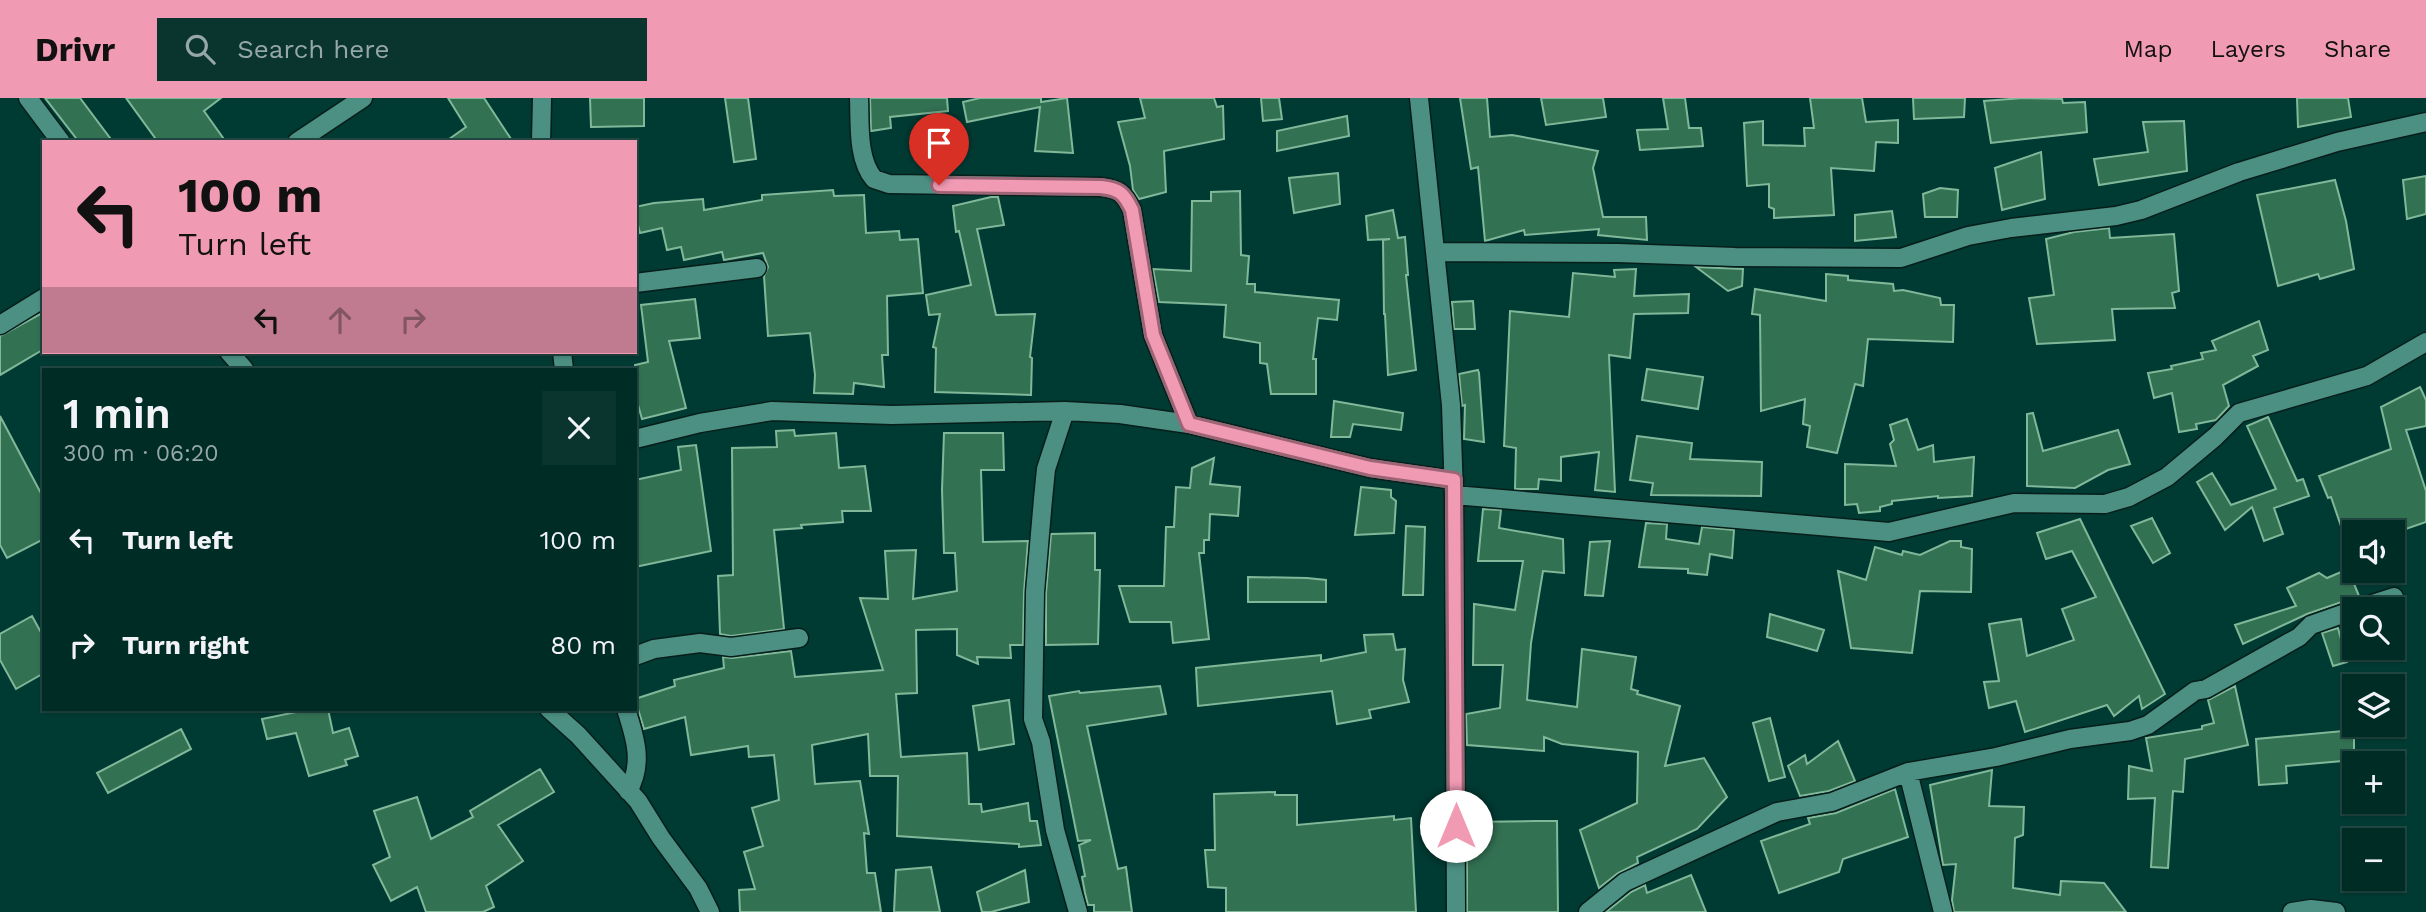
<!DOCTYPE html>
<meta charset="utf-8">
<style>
:root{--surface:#002c26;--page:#0a342e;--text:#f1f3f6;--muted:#95a7a7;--line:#224843;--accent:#f19ab4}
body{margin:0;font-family:"Work Sans",sans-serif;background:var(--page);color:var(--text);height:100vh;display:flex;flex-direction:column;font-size:26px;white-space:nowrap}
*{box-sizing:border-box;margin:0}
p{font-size:23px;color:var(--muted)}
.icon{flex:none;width:38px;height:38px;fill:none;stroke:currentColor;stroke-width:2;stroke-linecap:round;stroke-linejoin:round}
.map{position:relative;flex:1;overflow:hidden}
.sheet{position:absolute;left:42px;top:270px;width:595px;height:343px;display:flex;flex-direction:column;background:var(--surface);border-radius:0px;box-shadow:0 2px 5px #0004,0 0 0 2px var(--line)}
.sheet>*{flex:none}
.top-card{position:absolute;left:42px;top:42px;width:595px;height:214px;border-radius:0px;box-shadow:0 2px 5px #0004,0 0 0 2px var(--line);background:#f19ab4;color:#111;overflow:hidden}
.fabs{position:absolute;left:2342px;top:422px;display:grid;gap:14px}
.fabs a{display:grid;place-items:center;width:63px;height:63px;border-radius:0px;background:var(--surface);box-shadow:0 2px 5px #0004,0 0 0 2px var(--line);font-size:35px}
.pin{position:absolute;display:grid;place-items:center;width:60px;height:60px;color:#fff;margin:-72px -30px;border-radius:50% 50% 50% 0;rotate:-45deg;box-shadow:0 0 7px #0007}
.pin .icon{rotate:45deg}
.me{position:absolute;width:77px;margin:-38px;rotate:0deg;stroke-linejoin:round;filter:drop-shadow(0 0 5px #0008)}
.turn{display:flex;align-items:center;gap:24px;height:147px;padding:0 21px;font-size:32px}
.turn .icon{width:91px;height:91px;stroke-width:2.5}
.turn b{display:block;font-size:49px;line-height:60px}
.lanes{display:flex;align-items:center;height:66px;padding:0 21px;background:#0003;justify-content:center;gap:35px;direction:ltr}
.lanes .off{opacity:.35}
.round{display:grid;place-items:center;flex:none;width:74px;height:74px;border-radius:0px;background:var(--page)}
.headline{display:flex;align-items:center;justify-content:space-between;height:119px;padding:0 21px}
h1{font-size:42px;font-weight:600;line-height:52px}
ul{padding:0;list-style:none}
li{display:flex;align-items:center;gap:21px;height:105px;padding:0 21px}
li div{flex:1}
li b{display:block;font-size:26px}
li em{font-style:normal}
header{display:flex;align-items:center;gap:42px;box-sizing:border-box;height:98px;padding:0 35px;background:var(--accent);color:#111}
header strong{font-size:33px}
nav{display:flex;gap:38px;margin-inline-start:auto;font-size:24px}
.search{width:490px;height:63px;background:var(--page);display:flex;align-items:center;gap:18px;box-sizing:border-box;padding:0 24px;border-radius:0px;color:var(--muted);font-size:26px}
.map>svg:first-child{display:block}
.building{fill:#337153;stroke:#81b89a;stroke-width:2}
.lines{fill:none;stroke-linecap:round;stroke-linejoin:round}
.minor-casing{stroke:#081e1a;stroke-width:21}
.minor{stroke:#4c9084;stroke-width:18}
.route-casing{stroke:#9d6475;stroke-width:18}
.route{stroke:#f19ab4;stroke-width:12}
</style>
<header>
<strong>Drivr</strong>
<div class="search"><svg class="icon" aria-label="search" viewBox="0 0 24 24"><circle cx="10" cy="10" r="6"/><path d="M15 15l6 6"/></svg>Search here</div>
<nav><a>Map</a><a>Layers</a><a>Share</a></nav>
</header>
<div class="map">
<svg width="2426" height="814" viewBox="0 0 2426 814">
<rect width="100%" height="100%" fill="#003b33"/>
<path class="building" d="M45,0h35l33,44h-34z
M126,0h95l-17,13 22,31h-68z
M448,0h36l29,44h-68l21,-15z
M590,0h54v28l-53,1z
M725,0h23l8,61 -22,3z
M870,0h77l1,13 -58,6 1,11 -20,3z
M980,0h61v4l26,-4 6,55 -38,-2 5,-44 -73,15 -4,-20z
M1140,0h74l3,9 6,-1 1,33 -60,12 2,41 -27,7 -6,-9 -3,-24 -12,-44 27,-4z
M1261,0h18l3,21 -19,2z
M1460,0h27l3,39 22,-2 86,16 -5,17 10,49h43l1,23 -49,-5 1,-6 -74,6 -1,-5 -39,11 -7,-74 -7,2z
M1541,0h62l3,19 -60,8z
M1663,0h22l4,30h12l2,18 -63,4 -3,-20 31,-1z
M1810,0h52l4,24 32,-2v23l-22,-1 -2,29 -43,-3 3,47 -60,3v-9l-5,-2v-23l-22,2 -3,-63 19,-2v24l42,1 -1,-18h10z
M1913,0h52l-1,19 -50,2z
M2023,0l39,1 1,4 22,-1 2,30 -96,11 -7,-42z
M2297,0h51l3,19 -53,10z
M1347,18l2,20 -72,15v-20z
M2184,23l3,50 -88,14 -5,-26 54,-7 -5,-30z
M2041,54l4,47 -43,11 -7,-42z
M1338,75l2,31 -46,9 -5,-35z
M2426,78v38l-19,5 -4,-39z
M2335,82l11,41 8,48 -34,10 -2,-5 -40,12 -21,-91z
M1940,90l18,2 -1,27h-32l-2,-23z
M833,92l1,6 30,-1 2,38 33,-2 1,9 18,-1 5,54 -36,3 1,59h-6l2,32 -30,-4 -1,11 -39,-1 1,-18 -5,-42 -42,3 -4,-60 4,-9 -5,-14 -39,7 -2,-8 -38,8 -3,-13 -14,3 -5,-22 -22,5 -5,-20v-6l19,-4 49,-4 1,11 58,-10v-5z
M1240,93l1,64 8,1 -2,28h8v8l84,8 -2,20 -19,-2 -5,41h3v35h-45l-4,-30 -7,-1v-20l-36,-6 2,-32 -67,-3 -6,-33 38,2 1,-70h19v-9z
M991,99h7l6,28 -27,4 19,86 39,-1 -5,43 2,1 -1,37 -96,-3 1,-44 -3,-1 7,-33 -11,1 -3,-20 45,-10 -12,-54 -3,1 -3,-26z
M1393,112l5,28 7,-1 3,38h-2l10,95 -28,5 -3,-61h-1l-1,-74 7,-1 -22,1 -2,-24z
M1892,113l4,26 -41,4v-26z
M2109,130l1,10 64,-4 5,57 -7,2 3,15 -63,1 3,31 -78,4 -8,-46 25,-3 -8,-56 28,-7z
M1696,169l47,2 -1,17 -14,5z
M1636,171l-2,27 55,-2 -1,19 -54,1 -4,44 -21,-3 6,137 -20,-2 4,-38 -38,5v24l-22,-2 -1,10h-23l1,-41 -12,-2 6,-135 59,6 4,-44 42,4 -1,-7z
M1826,176l22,2v4l45,4 1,7 9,-1 37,8 1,7h13l-1,37 -85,-3 -5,47 -8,-2 -18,69 -30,-6 3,-21 -7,-2 2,-25 -44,12 -1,-96 -8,-1 3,-25 71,12z
M695,201l5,39 -31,3 17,67 -44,11 -7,-25v-29l13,-3 -7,-57z
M1473,203l2,28h-21l-2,-27z
M44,214v37l-44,26v-39z
M2259,223l9,29 -15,6 5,10 -35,19 6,21 -13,14 -20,4 1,5 -18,3 -7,-39 -18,5 -6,-25 24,-4 -1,-3 32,-7 -2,-6 15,-3 -4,-9z
M1647,271l56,8 -5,32 -56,-9z
M1478,272l1,3 5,69 -20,-3 1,-34 -3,1 -3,-32z
M2420,289l6,13v26l-20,4 20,61v31l-29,10h-54l-12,-35 -3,1 -9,-22 72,-27 -10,-42z
M1334,303l69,12 -2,17 -48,-6 -3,13h-19z
M2033,315l10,38 75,-21 12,34 -22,6 -33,18 -48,-2v-72z
M0,318l44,83v40l-37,19 -7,-13z
M2268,319l29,64 6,-2 6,17 -35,12 9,26 -19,7 -12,-34 -27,23 -28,-48 15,-9 19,32 45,-16 -29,-63z
M1907,321l11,31 15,-5 1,17 40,-5 -2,39 -34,2v-2l-46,5v3l-12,3v4l-21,2 -2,-9 -12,1v-41l51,2 -6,-22 4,-4 -4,-15z
M794,332l1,6 41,-3 3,35 26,-2 6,45h-29l1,11 -42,3 1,3 -28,2 10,99 -53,7 -11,-2 -2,-58 15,-1 -1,-127 45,-1 -1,-16z
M944,335h59l1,37h-23l2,72 45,-1 -4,51 -1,53h-13l1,13 -34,-1 1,7 -21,-9v-26l-41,1 1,63 -21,1 5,63 66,-4 2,51h12l1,8 46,-9 2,18h7l4,24 -22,2v-3l-122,-8 1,-60h-28l-2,-42 -56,11 3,39 45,-3 9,53 -5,-1 3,40h8l6,39h-141l-1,-22 16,-1 -11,-37 19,-6 -11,-38 27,-8 -5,-45 -25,2 -1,-11 -57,9 -6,-38 -41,12 -9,-30 40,-13 -1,-6 50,-12 -1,-11 9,1 59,-7 4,26 88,-7 -23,-72 28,1 -3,-48 31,-1 -3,49 44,-8 -2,-38h-11l-2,-63z
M1637,338l55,7 -2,16 72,3 -1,34 -110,-1 2,-12 -23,-3z
M696,347l15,106 -76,16v-87l46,-10 -3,-23z
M1214,360l-4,26 30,3 -2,29 -28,-2 -1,26h-5v13h-5l10,86 -36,4 -2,-21h-41l-11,-36h45l2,-59h8l2,-40 14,1 2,-20z
M1361,389l30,3v7l5,4 -2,32 -39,2z
M1483,411l18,1 -2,18 64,11 1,34 -21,-2 -12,72 -4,57 50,7 5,-58 54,8 -5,32 7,2 -1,3 43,12 -15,60 39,-8 23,39 -30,32 -60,28 1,6 -20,10 -19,15 -19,-58 57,-27 1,-51 -76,-8 -18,-7v14l-77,-6 -1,-31 34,-6 3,-43h-30l1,-61 41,6 8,-49h-45z
M2152,420l18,35 -17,10 -22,-37z
M2080,421l85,175 -23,15 -3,-13 -25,20 -7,-11 -82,27 -9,-31 -27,7 -5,-26 15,-1 -10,-57 32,-5 6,37 47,-16 -12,-31 34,-12 -24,-46 -26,8 -9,-26z
M1646,425l21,1 -1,15 33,5 3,-17 32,3 -2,28 -22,-4 -3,21 -19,-2v-4l-49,-2z
M1406,428l19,1 -2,68h-20z
M1095,435v37h5l-2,74 -52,1v-52l5,-59z
M1610,443l-7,55 -18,-1 5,-53z
M1950,443h11v6l11,2 -1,43 -51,-1 -8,62 -61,-5 -13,-77 28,9 9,-33 27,8 1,-4 17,4z
M2348,471l11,27 -52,18 -64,30 -8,-19 61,-19 -9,-18 32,-15 8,5z
M1248,479l59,1 19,2v22h-78z
M1770,516l54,16 -7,21 -50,-14z
M32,518l12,22v35l-28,16 -16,-29v-26z
M2338,530l9,34 -14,4 -11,-33z
M1393,536l3,16 9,-1 -2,31 6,22 -40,8 2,8 -34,6 -5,-33 -134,15 -2,-38 125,-13v6l45,-9 -2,-17z
M1160,588l6,28 -79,12 31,143 8,-2 6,45h-38v-7h-6l-3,-12 -3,-16 3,-1 -6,-31 12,-5 -13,1 -29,-145 30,-5 1,2z
M2235,588l13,59 -63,14 -2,33 -10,-1 -5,77 -17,-1 4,-69 -27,1 1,-33 23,5 -6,-33 56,-9v-3l12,-3 -6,-23z
M1009,602l5,44 -35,6 -6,-44z
M311,611h17l5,24 16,-5 9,28 -13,4 2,5 -38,11 -13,-43 -29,6 -5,-20z
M1770,620l15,59 -16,4 -16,-58z
M181,631l10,20 -83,44 -11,-20z
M2354,632v30l-68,6 1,17 -28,2 -3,-46z
M1838,643l17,40 -26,10 -29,5 -12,-30 17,-11 2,9z
M540,671l14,23 -56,33 25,36 -37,25 8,21 -11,5h-57l-9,-25 -26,14 -18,-36 17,-8 -16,-46 43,-14 14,42 42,-22 -3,-6z
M1992,672l-3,36 35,1 -1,28 -8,3 -2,50 47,7 1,-14 43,2 22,29h-172l-2,-12 4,-36 -13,1 -13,-80z
M1895,691l13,48 -65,22 -4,13 -60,21 -18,-52 49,-17 -2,-6 28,-5z
M1275,694v3h22v30l97,-9v4l17,-2 5,94h-190v-24l-18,-1 -3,-37h10l-1,-56z
M1536,723h21l1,91h-91v-90z
M931,769l9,45h-46l2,-42z
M1025,772l4,32 -38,10h-9l-5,-20z
M1691,777l15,37h-100l25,-20 14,-7 2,8z"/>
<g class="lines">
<defs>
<path id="minor" d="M28,0l33,44
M859,0c1,25 -2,61 15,81l15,5 212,3c18,2 23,6 31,23l21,125 36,89
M1419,0l32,307 3,90 2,417
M297,44l66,-44
M541,44l1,-44
M1437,154l181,1 117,4 166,1 67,-22 43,-8 105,-12 25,-6 98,-38 98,-30 89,-20
M635,185l122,-15
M0,227l44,-27
M229,254l15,17
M562,254l2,17
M1065,313l-19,58 -3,30 -8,93 -2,127 8,23 14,88 23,82
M635,341l65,-16 72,-12 120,4 173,-4 55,3 69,10 181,44 84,12
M1454,397l435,37 125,-29 91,1 24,-7 38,-20 48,-40 24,-24 128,-37 59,-34
M2357,511l37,-12
M635,558l19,-7 46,-6 31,4 68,-9
M549,611l29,26 60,66 23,37 37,50 12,24
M626,611c9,28 18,55 2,82
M1908,674l35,140
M1588,814l37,-30 152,-70 55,-10 76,-30 88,-15 74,-18 60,-8 18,-6 47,-34 11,-2 93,-52 12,-12 43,-15
M2292,814l19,-3 25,3"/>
</defs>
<use href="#minor" class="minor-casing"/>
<use href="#minor" class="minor"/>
</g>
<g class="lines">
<defs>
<path id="route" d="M939,87l162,2c18,2 23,6 31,23l21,125 36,89 181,44 84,12 2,346"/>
</defs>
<use href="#route" class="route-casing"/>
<use href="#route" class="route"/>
</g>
</svg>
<div class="fabs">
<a><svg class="icon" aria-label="sound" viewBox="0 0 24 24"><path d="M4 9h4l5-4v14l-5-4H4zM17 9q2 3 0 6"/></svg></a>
<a><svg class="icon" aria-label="search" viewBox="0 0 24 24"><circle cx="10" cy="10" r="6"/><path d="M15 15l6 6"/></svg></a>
<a><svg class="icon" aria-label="layers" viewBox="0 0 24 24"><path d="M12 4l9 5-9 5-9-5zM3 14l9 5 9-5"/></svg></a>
<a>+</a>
<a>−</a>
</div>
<div class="pin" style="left:939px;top:87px;background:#d93025"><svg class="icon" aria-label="arrive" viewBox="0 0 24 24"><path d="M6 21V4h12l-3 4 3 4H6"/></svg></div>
<svg class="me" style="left:1456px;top:728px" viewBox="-20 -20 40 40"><circle r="19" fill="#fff"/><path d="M0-13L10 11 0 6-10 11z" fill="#f19ab4"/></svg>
<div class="top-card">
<div class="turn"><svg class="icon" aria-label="left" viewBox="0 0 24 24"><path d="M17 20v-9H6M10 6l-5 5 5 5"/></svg><div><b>100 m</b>Turn left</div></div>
<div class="lanes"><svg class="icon" aria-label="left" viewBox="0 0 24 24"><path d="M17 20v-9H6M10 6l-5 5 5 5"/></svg><svg class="icon off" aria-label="ahead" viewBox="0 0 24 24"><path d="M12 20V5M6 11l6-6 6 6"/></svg><svg class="icon off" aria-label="right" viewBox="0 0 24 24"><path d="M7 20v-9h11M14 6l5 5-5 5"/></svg></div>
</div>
<section class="sheet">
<div class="headline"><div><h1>1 min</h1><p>300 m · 06:20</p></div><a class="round"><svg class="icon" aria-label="close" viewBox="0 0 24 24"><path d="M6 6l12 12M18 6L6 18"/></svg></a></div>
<ul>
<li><svg class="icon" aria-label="left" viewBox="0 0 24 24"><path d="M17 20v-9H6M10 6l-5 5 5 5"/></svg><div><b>Turn left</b></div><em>100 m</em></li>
<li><svg class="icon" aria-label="right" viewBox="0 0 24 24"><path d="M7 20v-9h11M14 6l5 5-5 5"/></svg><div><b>Turn right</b></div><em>80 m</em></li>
</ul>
</section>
</div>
